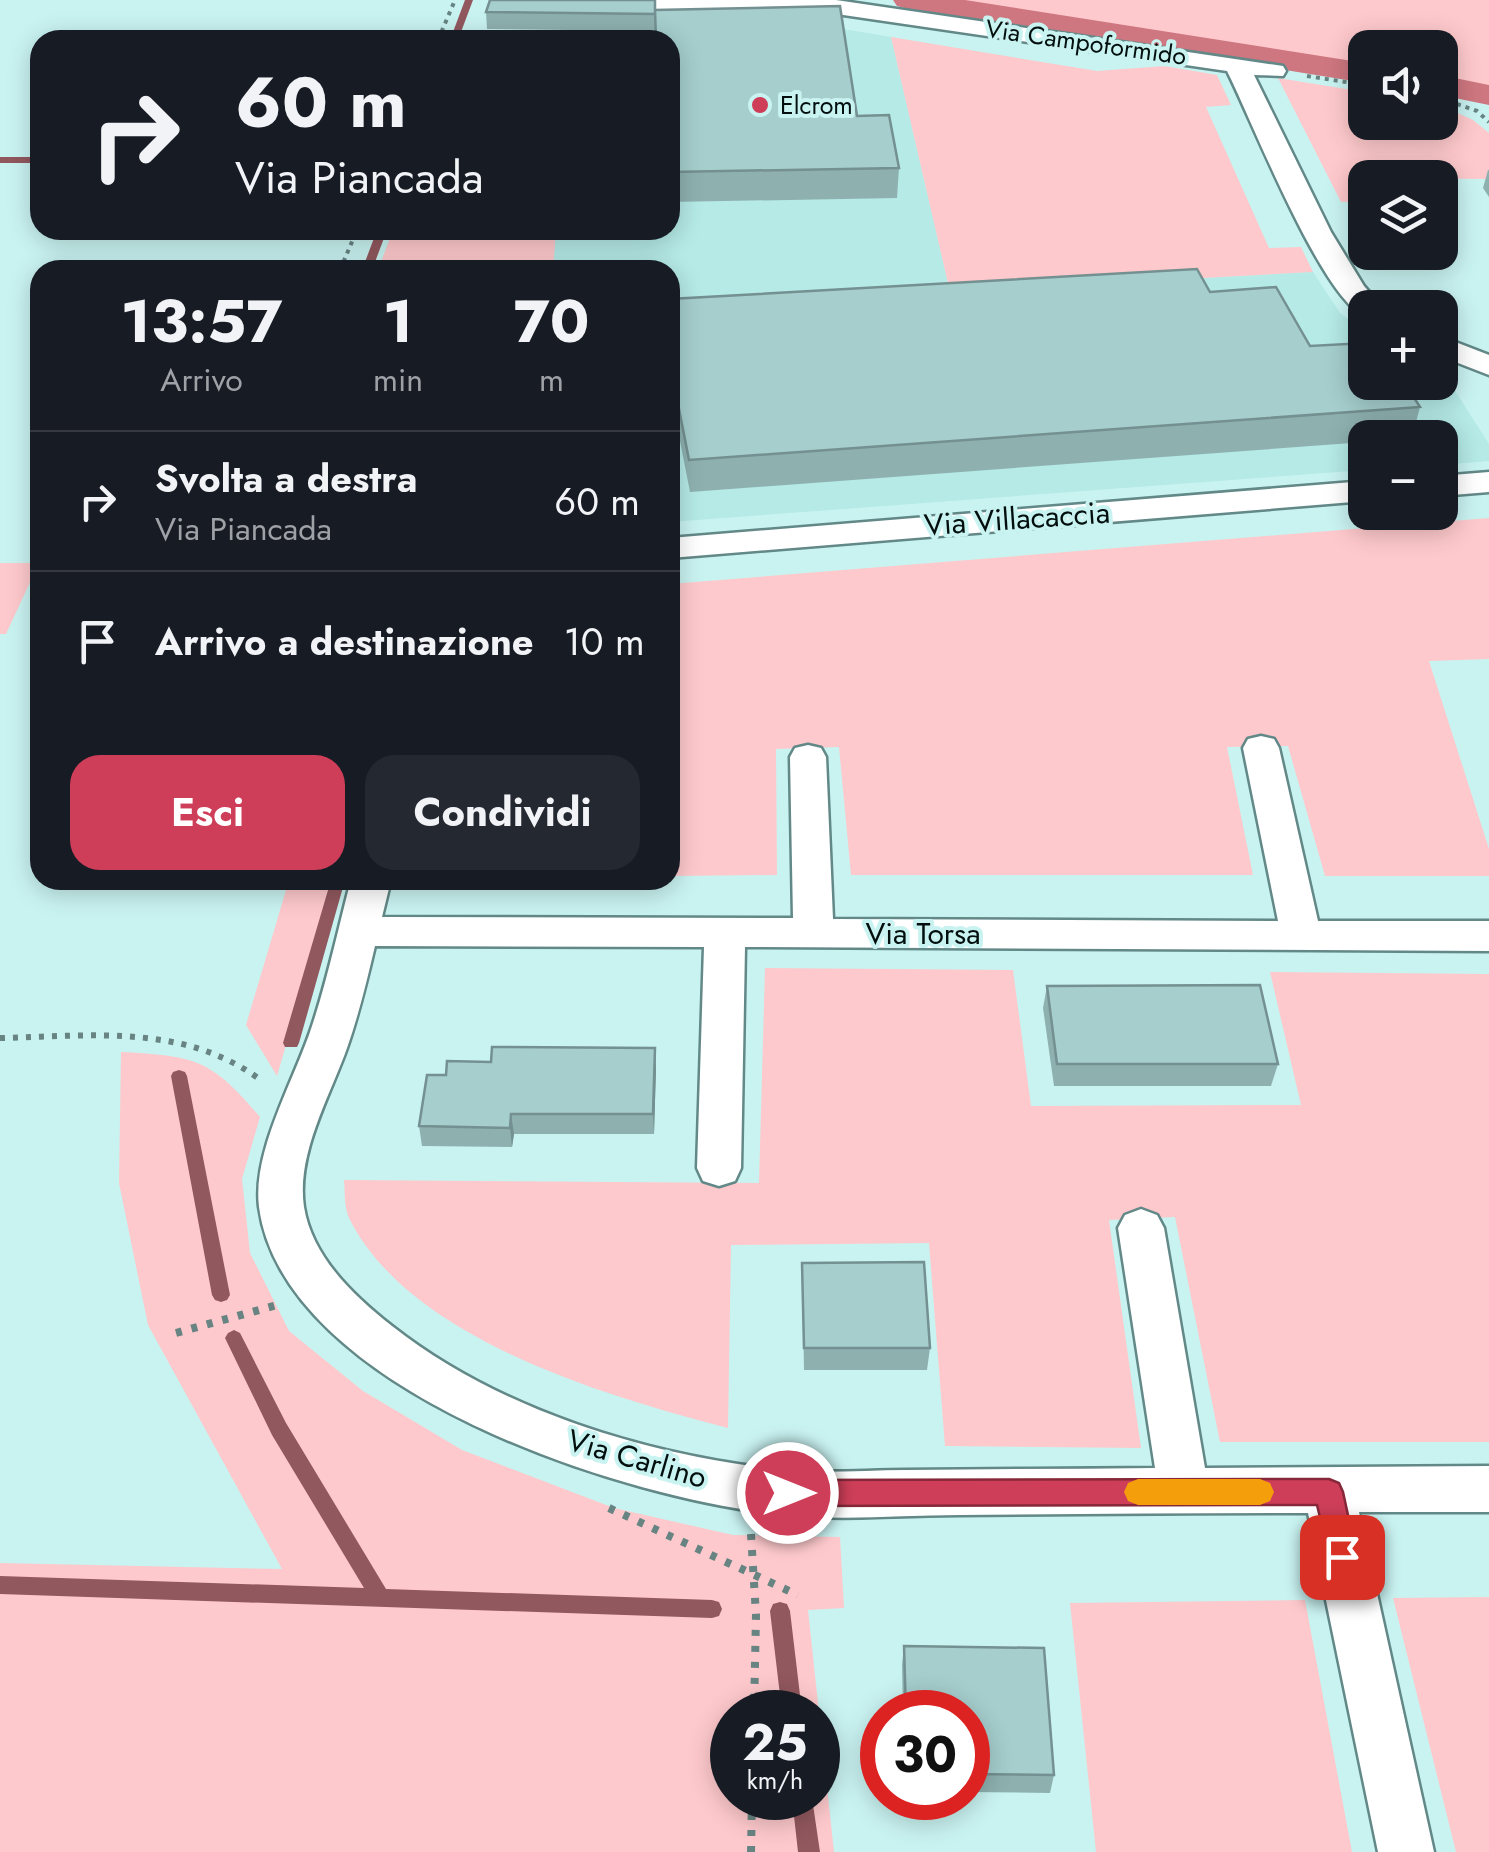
<!DOCTYPE html>
<html lang="it">
<meta charset="utf-8">
<style>
:root{--surface:#171b24;--page:#242831;--text:#f1f3f6;--muted:#9ea1a6;--line:#363941;--accent:#ce3e58}
body{margin:0;font-family:Jost,sans-serif;background:var(--page);color:var(--text);height:100vh;display:flex;flex-direction:column;font-size:38px;white-space:nowrap}
*{box-sizing:border-box;margin:0}
p{font-size:32px;color:var(--muted)}
.icon{flex:none;width:55px;height:55px;fill:none;stroke:currentColor;stroke-width:2;stroke-linecap:round;stroke-linejoin:round}
.map{position:relative;flex:1;overflow:hidden}
.details{position:absolute;left:30px;top:260px;width:650px;height:630px;display:flex;flex-direction:column;background:var(--surface);border-radius:30px;box-shadow:0 5px 25px #0003}
.details>*{flex:none}
.guide{position:absolute;left:30px;top:30px;width:650px;height:210px;border-radius:30px;box-shadow:0 5px 25px #0003;background:#171b24;color:var(--text);overflow:hidden}
.tools{position:absolute;left:1348px;top:30px;display:grid;gap:20px}
.tools a{display:grid;place-items:center;width:110px;height:110px;border-radius:20px;background:var(--surface);box-shadow:0 5px 25px #0003;font-size:50px}
.speed{position:absolute;left:710px;top:1690px;display:flex;gap:20px;font-size:50px;font-weight:700;text-align:center}
.speed>*{display:grid;place-content:center;width:130px;height:130px;border-radius:50%;background:var(--surface);box-shadow:0 5px 25px #0003;line-height:1}
.speed small{font-size:25px;font-weight:400}
.speed .limit{border:15px solid #d22;background:#fff;color:#111}
.pin{position:absolute;display:grid;place-items:center;width:85px;height:85px;color:#fff;margin:-42px;border-radius:20px;box-shadow:0 5px 15px #0006}
.me{position:absolute;width:110px;margin:-55px;rotate:90deg;stroke-linejoin:round;filter:drop-shadow(0 0 8px #0008)}
.turn{display:flex;align-items:center;gap:35px;height:210px;padding:0 40px;font-size:45px}
.turn .icon{width:130px;height:130px;stroke-width:2.5}
.turn b{display:block;font-size:70px;line-height:85px}
.eta{display:flex;justify-content:space-evenly;align-items:center;height:170px;text-align:center}
.eta b{font-size:60px;font-weight:700;line-height:70px}
.primary-button{display:flex;gap:20px;margin-top:auto;padding:20px 40px}
.primary-button a{flex:1;height:115px;border-radius:30px;background:var(--accent);color:#fff;font-size:40px;font-weight:700;line-height:115px;text-align:center}
.primary-button a+a{background:var(--page);color:var(--text)}
ul{padding:0;list-style:none}
li{display:flex;align-items:center;gap:30px;height:140px;padding:0 40px;border-top:2px solid var(--line)}
li div{flex:1}
li b{display:block;font-size:38px}
li em{font-style:normal}
.map>svg:first-child{display:block}
.built{fill:#b5eae7}
.green{fill:#fec9cc;fill-rule:evenodd}
.lines{fill:none;stroke-linecap:round;stroke-linejoin:round}
.stream{fill:#91585e;fill-rule:evenodd}
.canal{fill:#ce7780;fill-rule:evenodd}
.minor-casing{stroke:#628887;stroke-width:5}
.path-far2{stroke:#688482;stroke-width:4;stroke-dasharray:4 5;stroke-linecap:butt}
.path-far1{stroke:#688482;stroke-width:6;stroke-dasharray:5 8;stroke-linecap:butt}
.path{stroke:#688482;stroke-width:8;stroke-dasharray:6 10;stroke-linecap:butt}
.minor{fill:#fff;fill-rule:evenodd}
.wall{fill:#8eb1b0}
.shaded-wall{fill:#749090}
.building{fill:#a5cecd;stroke:#749090;stroke-width:2.5}
.route{fill:#ce3e58;stroke:#862839;stroke-width:2.5}
.slow{fill:#f59e0b}
.poi-dot{fill:#ce3e58;stroke:#c9f3f1;stroke-width:4}
.labels{text-anchor:middle;stroke-width:8;stroke-linejoin:round;paint-order:stroke}
.far-street-label{font-size:25px;fill:#020f0e;stroke:#c9f3f1}
.far-poi-label{font-size:25px;fill:#020f0e;stroke:#c9f3f1;text-anchor:start}
.street-label{font-size:30px;fill:#020f0e;stroke:#c9f3f1}
</style>
<div class="map">
<svg width="1489" height="1852" viewBox="0 0 1489 1852">
<rect width="100%" height="100%" fill="#c9f3f1"/>
<path class="built" d="M622,22h180l89,15 59,255 363,-20 27,41 25,18v51h75v-15l49,77v17l-49,4v-27h-75v32l-695,52v-252h-292l15,-40h277v-190h-48z"/>
<path class="green" d="M932,0h557v90l-49,-8v-34h-75v23z
M891,37l206,34 68,-5 52,9 14,30 -25,2 63,141 32,-1 12,25 -363,20z
M1278,78l87,14v30h75v-17l33,15 16,13v46l-124,-1v24h-24z
M393,230h163l-3,40h-175z
M1489,518v141l-60,2 60,188v27h-164l-37,-130 -61,1 26,128h-402l-12,-128 -63,2 1,126 -107,1v-292z
M0,563h39l-33,71h-6z
M289,880h45l-57,196 -31,-51z
M765,968l248,2 18,136 270,-1 -31,-133 219,2v468h-269l-45,-225 -66,3 32,228 -196,-2 -16,-203 -198,2 -3,183c-122,-32 -319,-89 -379,-210 -5,-11 -4,-26 -5,-38l415,3z
M121,1052c75,4 90,7 139,65l-18,62 8,74 39,78 74,60 99,59 152,58 119,27 107,2 4,71 -36,2 26,242h-834v-289l282,6 -134,-244 -29,-142zM818,1712v86h-86v-86z
M1489,1597v255h-33l-63,-254z
M1305,1600l47,252h-256l-26,-249z"/>
<g class="lines">
<path class="stream" d="M465,0h8l-15,40h-8z
M914,0h11l3,3 -4,3z
M0,157h40v6h-40z
M377,230h10l-15,40h-10z
M331,880h14l-46,163 -2,4h-12l-2,-4z
M179,1070l6,2 2,4 43,219 -3,5 -6,2 -6,-2 -3,-5 -41,-219 2,-4z
M234,1330l6,3 46,90 100,166 326,11 7,2 3,7 -3,7 -7,2 -712,-24v-18l364,12 -92,-153 -47,-97 3,-5z
M780,1602l7,2 3,7 12,101h-20l-12,-101 3,-7z
M792,1798h20l8,54h-22z"/>
<path class="canal" d="M893,0h72l400,63v20l-457,-74 -11,-3z
M1440,75l49,10v20l-49,-10z"/>
<defs>
<path id="minor" d="M649,0h187l447,66 3,5 -3,5 -29,-1 77,157 33,54 19,22h-18v8c-43,-16 -114,-198 -138,-245l-418,-61 -151,1 -8,-2 -4,-5z
M1440,336l49,19v20l-49,-19z
M1489,472v20l-49,4v-20z
M1365,481v20l-695,57v-20z
M1261,736l13,3 5,9 39,173h171v30l-744,-4 -4,221 -6,13 -16,5 -16,-5 -6,-13 7,-221 -329,-1c-8,34 -16,68 -28,102 -17,48 -51,106 -43,159 8,50 50,89 88,119 108,85 257,130 393,144 39,4 81,0 121,0 83,-1 166,-1 249,-2l-37,-240 7,-13 16,-6 16,6 7,13 41,240 284,-2v46h-130l75,340h-56l-70,-339c-116,0 -231,1 -348,2 -57,0 -117,6 -174,0 -157,-14 -502,-124 -527,-308 -7,-56 36,-128 53,-181 16,-48 26,-97 39,-146h40l-9,37 411,1 -3,-161 5,-9 13,-3 13,3 5,9 7,162 445,2 -35,-173 5,-9z"/>
</defs>
<use href="#minor" class="minor-casing"/>
<path class="path-far2" d="M438,40l17,-40
M1307,76l58,9
M1440,98l37,13 12,11
M340,270l17,-40"/>
<path class="path-far1" d="M0,1038c91,-2 185,-15 262,43"/>
<path class="path" d="M176,1333l101,-28
M609,1508l189,87
M751,1534l5,81 -2,97
M751,1852l1,-54"/>
<use href="#minor" class="minor"/>
</g>
<path class="wall" d="M656,10l201,106 42,52 -2,30 -227,4v-162l-15,-9 -168,-2 -1,-17z
M1488,170h1v27l-6,-9z
M1210,292l210,115 -8,31h-47v4l-675,50 -20,-102v-91z
M1047,986l231,78 -7,22h-217l-11,-78z
M656,1068l-2,66h-140l-2,13 -90,-1 -3,-20 27,-51z
M802,1263l128,85 -3,22h-123z
M904,1646l150,129 -4,18 -82,-1v-80h-65l-1,-47z"/>
<path class="shaded-wall" d="M655,1048l1,20 -2,66 -1,-20z
M511,1114l3,20 -2,13 -2,-19z"/>
<path class="building" d="M490,0h165v14l-169,-2z
M840,6l17,110 32,-1 10,53 -229,4v-132h-14l-1,-30z
M1197,269l13,23 66,-5 34,59 55,-3v39h39l16,25 -731,53 -19,-97v-64z
M1260,985l18,79h-221l-10,-78z
M492,1047l163,1 -2,66h-142l-1,14 -91,-2 8,-51h19l1,-14 44,1z
M924,1262l6,86h-126l-2,-85z
M904,1646l140,2 10,127 -86,-1v-62h-62z"/>
<path class="route" d="M1329,1479l10,4 4,9 14,65 -4,10 -11,4 -10,-4 -15,-62 -529,1 -10,-4 -4,-9 4,-9 10,-4z"/>
<path class="slow" d="M1138,1479h122l10,4 4,9 -4,9 -10,4h-122l-10,-4 -4,-9 4,-9z"/>
<circle class="poi-dot" cx="760" cy="105" r="10"/>
<g class="labels">
<g class="far-street-label">
<text transform="translate(1086 42) rotate(8)" y="9">Via Campoformido</text>
</g>
<g class="far-poi-label">
<text x="780" y="114">Elcrom</text>
</g>
<g class="street-label">
<text transform="translate(1017 519) rotate(-4)" y="10">Via Villacaccia</text>
<text x="923" y="944">Via Torsa</text>
<text transform="translate(637 1459) rotate(16)" y="10">Via Carlino</text>
</g>
</g>
</svg>
<div class="tools">
<a><svg class="icon" aria-label="sound" viewBox="0 0 24 24"><path d="M4 9h4l5-4v14l-5-4H4zM17 9q2 3 0 6"/></svg></a>
<a><svg class="icon" aria-label="layers" viewBox="0 0 24 24"><path d="M12 4l9 5-9 5-9-5zM3 14l9 5 9-5"/></svg></a>
<a>+</a>
<a>−</a>
</div>
<div class="speed"><div>25<small>km/h</small></div><div class="limit">30</div></div>
<div class="pin" style="left:1342px;top:1557px;background:#d93025"><svg class="icon" aria-label="arrive" viewBox="0 0 24 24"><path d="M6 21V4h12l-3 4 3 4H6"/></svg></div>
<svg class="me" style="left:788px;top:1493px" viewBox="-20 -20 40 40"><circle r="17" fill="#ce3e58" stroke="#fff" stroke-width="3"/><path d="M0-11L8 9 0 5-8 9z" fill="#fff"/></svg>
<div class="guide">
<div class="turn"><svg class="icon" aria-label="right" viewBox="0 0 24 24"><path d="M7 20v-9h11M14 6l5 5-5 5"/></svg><div><b>60 m</b>Via Piancada</div></div>
</div>
<section class="details">
<div class="eta">
<div><b>13:57</b><p>Arrivo</p></div>
<div><b>1</b><p>min</p></div>
<div><b>70</b><p>m</p></div>
</div>
<ul>
<li><svg class="icon" aria-label="right" viewBox="0 0 24 24"><path d="M7 20v-9h11M14 6l5 5-5 5"/></svg><div><b>Svolta a destra</b><p>Via Piancada</p></div><em>60 m</em></li>
<li><svg class="icon" aria-label="arrive" viewBox="0 0 24 24"><path d="M6 21V4h12l-3 4 3 4H6"/></svg><div><b>Arrivo a destinazione</b></div><em>10 m</em></li>
</ul>
<div class="primary-button"><a>Esci</a><a>Condividi</a></div>
</section>
</div>
